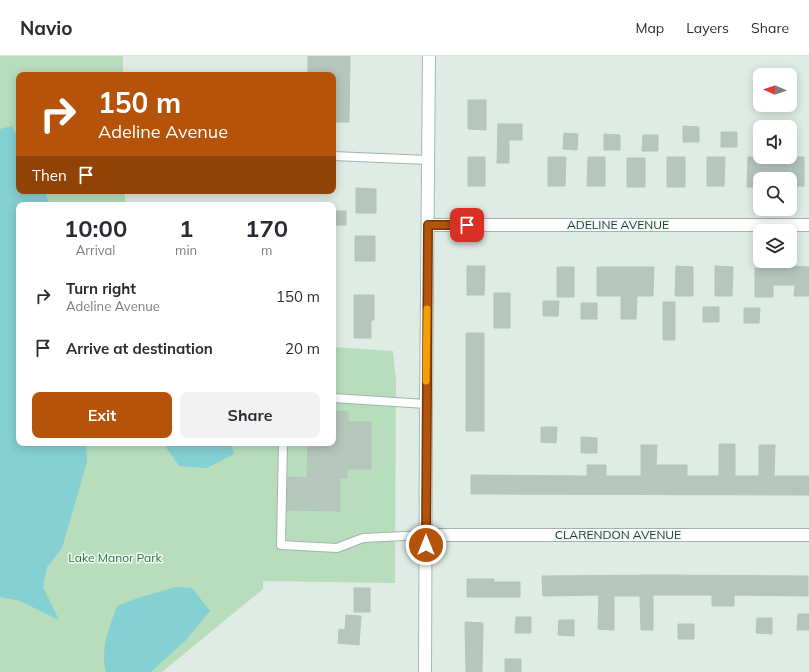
<!DOCTYPE html>
<style>
:root{--surface:#fff;--page:#f2f2f3;--text:#2b2b33;--muted:#7c7c81;--line:#e1e1e2;--accent:#b45309}
body{margin:0;font-family:Mulish,sans-serif;background:var(--page);color:var(--text);height:100vh;display:flex;flex-direction:column;font-size:15px;white-space:nowrap}
*{box-sizing:border-box;margin:0}
p{font-size:13px;color:var(--muted)}
.icon{flex:none;width:22px;height:22px;fill:none;stroke:currentColor;stroke-width:2;stroke-linecap:round;stroke-linejoin:round}
.map{position:relative;flex:1;overflow:hidden}
.side{position:absolute;left:16px;top:146px;width:320px;height:244px;display:flex;flex-direction:column;background:var(--surface);border-radius:8px;box-shadow:0 2px 10px #0003}
.side>*{flex:none}
.hud{position:absolute;left:16px;top:16px;width:320px;height:122px;border-radius:8px;box-shadow:0 2px 10px #0003;background:#b45309;color:#fff;overflow:hidden}
.needle{width:26px;rotate:272deg}
.tools{position:absolute;left:753px;top:12px;display:grid;gap:8px}
.tools a{display:grid;place-items:center;width:44px;height:44px;border-radius:8px;background:var(--surface);box-shadow:0 2px 10px #0003;font-size:20px}
.pin{position:absolute;display:grid;place-items:center;width:34px;height:34px;color:#fff;margin:-17px;border-radius:8px;box-shadow:0 2px 6px #0006}
.me{position:absolute;width:44px;margin:-22px;rotate:0deg;stroke-linejoin:round;filter:drop-shadow(0 0 3px #0008)}
.turn{display:flex;align-items:center;gap:14px;height:84px;padding:0 16px;font-size:18px}
.turn .icon{width:52px;height:52px;stroke-width:2.5}
.turn b{display:block;font-size:28px;line-height:34px}
.then{display:flex;align-items:center;height:38px;padding:0 16px;background:#0003;gap:8px;font-size:15px}
.eta{display:flex;justify-content:space-evenly;align-items:center;height:68px;text-align:center}
.eta b{font-size:24px;font-weight:700;line-height:28px}
.action{display:flex;gap:8px;margin-top:auto;padding:8px 16px}
.action a{flex:1;height:46px;border-radius:8px;background:var(--accent);color:#fff;font-size:16px;font-weight:700;line-height:46px;text-align:center}
.action a+a{background:var(--page);color:var(--text)}
ul{padding:0;list-style:none}
li{display:flex;align-items:center;gap:12px;height:52px;padding:0 16px}
li div{flex:1}
li b{display:block;font-size:15px}
li em{font-style:normal}
header{display:flex;align-items:center;gap:24px;box-sizing:border-box;height:56px;padding:0 20px;background:var(--surface);border-bottom:1px solid var(--line)}
header strong{font-size:19px}
nav{display:flex;gap:22px;margin-inline-start:auto;font-size:14px}
.map>svg:first-child{display:block}
.green{fill:#b7ddbd}
.water{fill:#85d0d2}
.building{fill:#b5c6bd;stroke:#b2c5bb}
.lines{fill:none;stroke-linecap:round;stroke-linejoin:round}
.lane-casing{stroke:#a2b3ab;stroke-width:10}
.street-casing{stroke:#a2b3ab;stroke-width:14}
.secondary-casing{stroke:#a0baae;stroke-width:14}
.lane{stroke:#fff;stroke-width:8}
.street{stroke:#fff;stroke-width:12}
.secondary{stroke:#fff;stroke-width:12}
.route-casing{stroke:#753606;stroke-width:10}
.route{stroke:#b45309;stroke-width:7}
.slow{stroke:#f59e0b;stroke-width:7}
.labels{text-anchor:middle;stroke-width:3;stroke-linejoin:round;paint-order:stroke}
.street-label{font-size:12px;fill:#203c31;stroke:#f0f8f3}
.park-label{font-size:12px;fill:#29743d;stroke:#f0f8f3}
</style>
<header>
<strong>Navio</strong>
<nav><a>Map</a><a>Layers</a><a>Share</a></nav>
</header>
<div class="map">
<svg width="809" height="616" viewBox="0 0 809 616">
<rect width="100%" height="100%" fill="#dfebe5"/>
<path class="green" d="M0,0h123v19h-104v116h106v14h-106v238h314v-96l60,4 3,29 -1,203 -132,-2v8l-101,83h-162z"/>
<path class="water" d="M12,70l7,14v51h25l6,14h-31v238h67l1,19 -25,86 -15,19 -4,20 16,33 -39,-19 -20,-4v-468z
M163,387h68l3,11 -27,14 -28,-2z
M176,531l16,1 18,23 -24,29 -35,32h-45c-6,-23 3,-44 11,-66l21,-8z"/>
<path class="building" d="M308,0h42l-1,66h-16v-47h-25z
M468,44h18v30l-18,-1z
M498,68h24v16h-13v23h-12z
M683,70l16,1v15h-16z
M721,76h16v15h-16z
M564,77l14,1 -1,16 -14,-1z
M604,78l16,1v15h-16z
M643,79h15v16h-16z
M468,101h17v29h-17z
M548,101h18l-1,29h-17z
M588,101h17v29h-18z
M667,101h18v30h-18z
M707,101h18l-1,29h-17z
M748,101h56v29h-14v-7h-30v8h-13z
M627,102h18v29h-18z
M356,132l20,1v24h-20z
M333,155h13v14h-13z
M355,180h20v25h-20z
M467,210h18l-1,29h-17z
M676,210l17,1v29h-18z
M715,210l18,1 -1,29h-17z
M785,210l24,1v29h-15l1,-11h-22v12h-18v-29h30z
M557,211h17v30h-17z
M597,211h57l-1,29h-16l-1,23h-15v-23h-24z
M494,237h16v35h-16z
M354,239h20v25h-3v18h-17z
M543,245h16l-1,15h-15z
M663,246h12v38h-12z
M581,247h16v16h-16z
M703,251h16v15h-16z
M744,252h16l-1,15h-15z
M466,277h18v98h-18z
M333,355l15,1v10h23v47h-24v9h-7v33l-53,-1 1,-33 19,1 1,-35h25z
M541,371h16l-1,16 -15,-1z
M581,381l16,1v15h-16z
M719,388h16v32h24v-31h16l-1,31h35v19l-338,-1v-19l112,1h4v-11h19v11h35v-31h16l-1,20h31v11h32z
M662,519l146,1v20l-74,-1v11h-22v-11h-59v35h-12l-1,-34h-26v34l-16,-1 1,-34 -56,1 -1,-20z
M467,523h27v3h26v15h-53z
M354,532h16v24h-16z
M798,558h11v16h-12z
M346,559l15,1 -2,29 -21,-2 1,-14 6,1z
M516,561h15v16h-16z
M757,562h15v16l-16,-1z
M559,564h15v16l-16,-1z
M465,566l18,1 -1,49h-16z
M678,568h16v15h-16z
M505,603h16v13h-16z"/>
<g class="lines">
<defs>
<path id="lane" d="M333,100l95,4
M333,342l93,6
M283,387l-2,102 56,3 26,-10 63,-3"/>
<path id="street" d="M428,169h381
M426,479h383"/>
<path id="secondary" d="M425,616l1,-268 3,-348"/>
</defs>
<use href="#lane" class="lane-casing"/>
<use href="#street" class="street-casing"/>
<use href="#secondary" class="secondary-casing"/>
<use href="#lane" class="lane"/>
<use href="#street" class="street"/>
<use href="#secondary" class="secondary"/>
</g>
<g class="lines">
<defs>
<path id="route" d="M426,489l2,-320h39"/>
</defs>
<use href="#route" class="route-casing"/>
<use href="#route" class="route"/>
<path class="slow" d="M426,325l1,-72"/>
</g>
<g class="labels">
<g class="street-label">
<text x="618" y="173">ADELINE AVENUE</text>
<text x="618" y="483">CLARENDON AVENUE</text>
</g>
<g class="park-label">
<text x="115" y="506">Lake Manor Park</text>
</g>
</g>
</svg>
<div class="tools">
<a><svg class="needle" viewBox="-14 -14 28 28"><path d="M0-13l5 13h-10z" fill="#e53935"/><path d="M0 13l5-13h-10z" fill="#7c7c81"/></svg></a>
<a><svg class="icon" aria-label="sound" viewBox="0 0 24 24"><path d="M4 9h4l5-4v14l-5-4H4zM17 9q2 3 0 6"/></svg></a>
<a><svg class="icon" aria-label="search" viewBox="0 0 24 24"><circle cx="10" cy="10" r="6"/><path d="M15 15l6 6"/></svg></a>
<a><svg class="icon" aria-label="layers" viewBox="0 0 24 24"><path d="M12 4l9 5-9 5-9-5zM3 14l9 5 9-5"/></svg></a>
</div>
<div class="pin" style="left:467px;top:169px;background:#d93025"><svg class="icon" aria-label="arrive" viewBox="0 0 24 24"><path d="M6 21V4h12l-3 4 3 4H6"/></svg></div>
<svg class="me" style="left:426px;top:489px" viewBox="-20 -20 40 40"><circle r="17" fill="#b45309" stroke="#fff" stroke-width="3"/><path d="M0-11L8 9 0 5-8 9z" fill="#fff"/></svg>
<div class="hud">
<div class="turn"><svg class="icon" aria-label="right" viewBox="0 0 24 24"><path d="M7 20v-9h11M14 6l5 5-5 5"/></svg><div><b>150 m</b>Adeline Avenue</div></div>
<div class="then">Then<svg class="icon" aria-label="arrive" viewBox="0 0 24 24"><path d="M6 21V4h12l-3 4 3 4H6"/></svg></div>
</div>
<section class="side">
<div class="eta">
<div><b>10:00</b><p>Arrival</p></div>
<div><b>1</b><p>min</p></div>
<div><b>170</b><p>m</p></div>
</div>
<ul>
<li><svg class="icon" aria-label="right" viewBox="0 0 24 24"><path d="M7 20v-9h11M14 6l5 5-5 5"/></svg><div><b>Turn right</b><p>Adeline Avenue</p></div><em>150 m</em></li>
<li><svg class="icon" aria-label="arrive" viewBox="0 0 24 24"><path d="M6 21V4h12l-3 4 3 4H6"/></svg><div><b>Arrive at destination</b></div><em>20 m</em></li>
</ul>
<div class="action"><a>Exit</a><a>Share</a></div>
</section>
</div>
